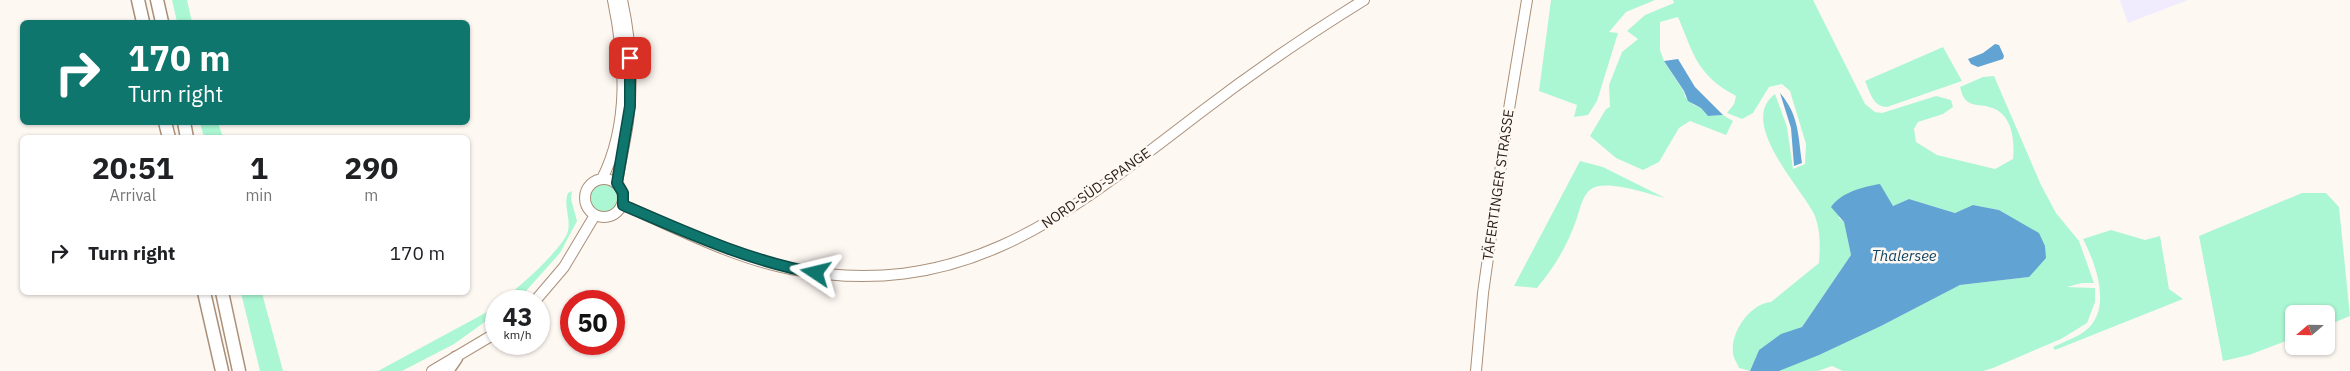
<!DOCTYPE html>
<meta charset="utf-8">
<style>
:root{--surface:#fff;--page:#f2f2f2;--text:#202124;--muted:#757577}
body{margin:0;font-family:"IBM Plex Sans",sans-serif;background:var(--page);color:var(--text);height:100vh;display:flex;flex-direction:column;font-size:19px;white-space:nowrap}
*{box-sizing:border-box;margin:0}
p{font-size:16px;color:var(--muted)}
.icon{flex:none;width:28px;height:28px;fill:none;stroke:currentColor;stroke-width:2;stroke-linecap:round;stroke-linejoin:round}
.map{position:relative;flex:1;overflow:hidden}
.drawer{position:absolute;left:20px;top:135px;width:450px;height:160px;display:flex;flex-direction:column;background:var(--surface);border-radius:8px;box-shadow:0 1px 4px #0004}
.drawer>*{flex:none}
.hud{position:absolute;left:20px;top:20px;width:450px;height:105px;border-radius:8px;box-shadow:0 1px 4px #0004;background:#0f766e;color:#fff;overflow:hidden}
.needle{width:32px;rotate:250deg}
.tools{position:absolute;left:2285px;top:305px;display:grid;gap:10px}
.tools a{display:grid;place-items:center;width:50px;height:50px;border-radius:8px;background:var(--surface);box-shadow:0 1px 4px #0004;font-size:25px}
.speed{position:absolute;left:485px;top:290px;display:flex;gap:10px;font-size:25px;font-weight:700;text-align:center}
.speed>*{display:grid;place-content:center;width:65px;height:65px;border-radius:50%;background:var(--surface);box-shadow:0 1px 4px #0004;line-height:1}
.speed small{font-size:12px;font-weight:400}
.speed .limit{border:8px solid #d22;background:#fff;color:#111}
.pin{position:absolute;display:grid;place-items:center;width:42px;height:42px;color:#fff;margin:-21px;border-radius:10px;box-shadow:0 2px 8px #0006}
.me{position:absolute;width:55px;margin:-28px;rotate:280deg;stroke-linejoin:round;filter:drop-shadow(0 0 4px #0008)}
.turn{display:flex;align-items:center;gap:18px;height:105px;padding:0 25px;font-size:22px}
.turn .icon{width:65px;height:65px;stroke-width:2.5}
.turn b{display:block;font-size:35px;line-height:42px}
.eta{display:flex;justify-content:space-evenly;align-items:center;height:85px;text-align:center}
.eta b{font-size:30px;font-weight:700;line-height:35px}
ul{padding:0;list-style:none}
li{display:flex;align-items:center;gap:15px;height:65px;padding:0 25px}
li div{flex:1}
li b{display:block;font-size:19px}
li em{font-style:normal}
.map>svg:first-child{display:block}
.commercial{fill:#f0ecfe}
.green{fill:#acf7d3}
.water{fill:#61a3d3}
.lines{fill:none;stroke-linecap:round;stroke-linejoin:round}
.secondary-casing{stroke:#aa9079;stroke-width:12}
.highway-casing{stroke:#aa9079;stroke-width:15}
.secondary{stroke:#fff;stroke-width:10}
.highway{stroke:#fff;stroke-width:12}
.route-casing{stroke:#0a4d48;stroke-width:12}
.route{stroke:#0f766e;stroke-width:9}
.labels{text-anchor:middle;stroke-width:5;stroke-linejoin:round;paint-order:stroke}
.street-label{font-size:14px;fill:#281e15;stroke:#fef8f3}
.water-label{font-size:15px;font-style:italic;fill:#124666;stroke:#fef8f3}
</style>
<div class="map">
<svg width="2350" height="371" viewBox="0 0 2350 371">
<rect width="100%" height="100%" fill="#fef8f3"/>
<path class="commercial" d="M2120,0h68l-60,23z"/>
<path class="green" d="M172,0h15l5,22h-15z
M1551,0h104l-29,12 -17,20 9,1 -21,68 -9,14 -14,2 3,-12 -38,-14z
M1673,0h140l52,104 10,8 7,1 54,-17 15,4 2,7 -10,7 -25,8 -4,7 2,13 21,13 58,14 18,-10c2,-19 -1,-47 -24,-52 -9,-3 -19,0 -25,-9 -2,-3 -3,-8 -4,-11l23,-10 11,-1 47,109 15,28 23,28 15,42h-12l-15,4 28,1v14l-8,21 -26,16 -68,29 -10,3h-140l-11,-5 -14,5h-39l102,-45 79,-41 69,-8 -15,-58 -15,-9 -26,-5 -18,8 -46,-14 -16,7 -5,-8h-45l-7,3 3,17 5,4 7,33 -49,72 -21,8 -22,15 -9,21 -11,-3c-2,-5 -6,-11 -6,-15 -3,-21 18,-50 38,-51l48,-39c1,-18 2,-32 -5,-49 -13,-27 -77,-92 -39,-120l12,33 6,42 12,-5 1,-20 -16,-53 -8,-7 -13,3 -16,26 -11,6 -15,-6 7,-9 2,-8c-39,-21 -42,-41 -58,-79l-18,5v28l4,11 20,31 1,5 9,8 7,3 7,8 15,-1 10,6 -7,14 -36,-14 -11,7 -20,34 -16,8 -27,-12 -26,-22 16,-27 4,-2 -1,-22 13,-33 16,-13 -11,-8 18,-16 29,-12z
M1943,47l19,34 -75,26c-14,0 -17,-15 -22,-26z
M200,123h18l5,14h-19z
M1580,161l23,6 62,31c-17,-4 -56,-18 -72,-10 -10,5 -13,21 -16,30 -10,28 -21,47 -40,70l-23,-2z
M590 198a15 15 0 1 1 30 0a15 15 0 1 1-30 0Z
M572,191l-1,8 6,22 -17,32 -34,38 -13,10h-12c15,-11 63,-53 67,-70 3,-13 -5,-25 0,-38z
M2302,193h24l13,14 11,109 -24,10v-12h-32v24l-45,17 -26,6 -24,-125z
M2111,230l34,10 15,-4 9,53 14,10 -128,51 -2,-3c10,-5 23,-9 32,-16 28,-21 11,-67 -2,-92z
M241,293h21l21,78h-23z
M496,305v9l-42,30 -52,27h-24l109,-59z"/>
<path class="water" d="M1995,44l4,1 5,11 -1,3 -25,8 -7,-3 -3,-5 15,-6z
M1678,59l17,28 28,28 -15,1 -7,-8 -13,-7 -4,-10 -20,-30z
M1780,93c19,22 18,42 22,70l-8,3 -3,-38z
M1880,184l13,22 16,-7 46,14 18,-8 26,5 40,23 6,13 1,12 -17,19 -69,8 -79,41 -62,29 -40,16h-29l9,-21 22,-16 21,-7 49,-72 -7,-33 -13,-15c11,-15 31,-20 49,-23z"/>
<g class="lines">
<defs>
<path id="secondary" d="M585 198a19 19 0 1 1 38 0a19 19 0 1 1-38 0Z
M602,179c28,-56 23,-120 11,-179
M617,183c3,-20 8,-40 11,-61 5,-40 3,-82 -6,-122
M623,205c54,23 110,53 168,64 178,34 282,-60 414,-160 51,-39 104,-75 159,-109
M535,301l29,-34 31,-52
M432,371l64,-38
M1476,371l7,-78 26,-184 18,-109"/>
<path id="highway" d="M138,0l5,22
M157,0l5,22
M165,122l4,16
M184,122l3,16
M204,292l18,79
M222,292l17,79
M447,371l9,-13"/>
</defs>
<use href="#secondary" class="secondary-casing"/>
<use href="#highway" class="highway-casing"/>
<use href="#secondary" class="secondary"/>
<use href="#highway" class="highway"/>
</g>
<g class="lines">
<defs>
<path id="route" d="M630,58v48l-13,77 6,10v12c63,27 125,56 193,68"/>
</defs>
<use href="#route" class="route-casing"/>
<use href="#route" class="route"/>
</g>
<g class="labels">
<g class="street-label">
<text transform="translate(1498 185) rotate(-82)" y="5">TÄFERTINGER STRASSE</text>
<text transform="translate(1096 188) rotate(-35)" y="5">NORD-SÜD-SPANGE</text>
</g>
<g class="water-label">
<text x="1904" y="261">Thalersee</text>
</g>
</g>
</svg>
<div class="tools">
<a><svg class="needle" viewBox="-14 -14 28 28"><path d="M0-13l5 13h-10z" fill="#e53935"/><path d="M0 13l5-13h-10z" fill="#757577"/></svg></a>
</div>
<div class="speed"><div>43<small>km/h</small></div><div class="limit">50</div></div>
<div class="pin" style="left:630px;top:58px;background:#d93025"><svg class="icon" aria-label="arrive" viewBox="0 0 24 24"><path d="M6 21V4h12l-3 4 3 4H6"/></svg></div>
<svg class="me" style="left:816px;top:273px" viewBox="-20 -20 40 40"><path d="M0-17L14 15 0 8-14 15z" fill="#0f766e" stroke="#fff" stroke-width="4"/></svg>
<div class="hud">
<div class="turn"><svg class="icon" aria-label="right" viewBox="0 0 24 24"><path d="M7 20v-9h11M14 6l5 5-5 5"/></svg><div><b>170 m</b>Turn right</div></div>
</div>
<section class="drawer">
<div class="eta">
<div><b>20:51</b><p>Arrival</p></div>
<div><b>1</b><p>min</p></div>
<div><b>290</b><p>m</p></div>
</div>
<ul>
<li><svg class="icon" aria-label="right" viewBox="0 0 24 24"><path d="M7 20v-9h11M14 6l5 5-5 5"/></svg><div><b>Turn right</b></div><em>170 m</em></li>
</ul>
</section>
</div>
